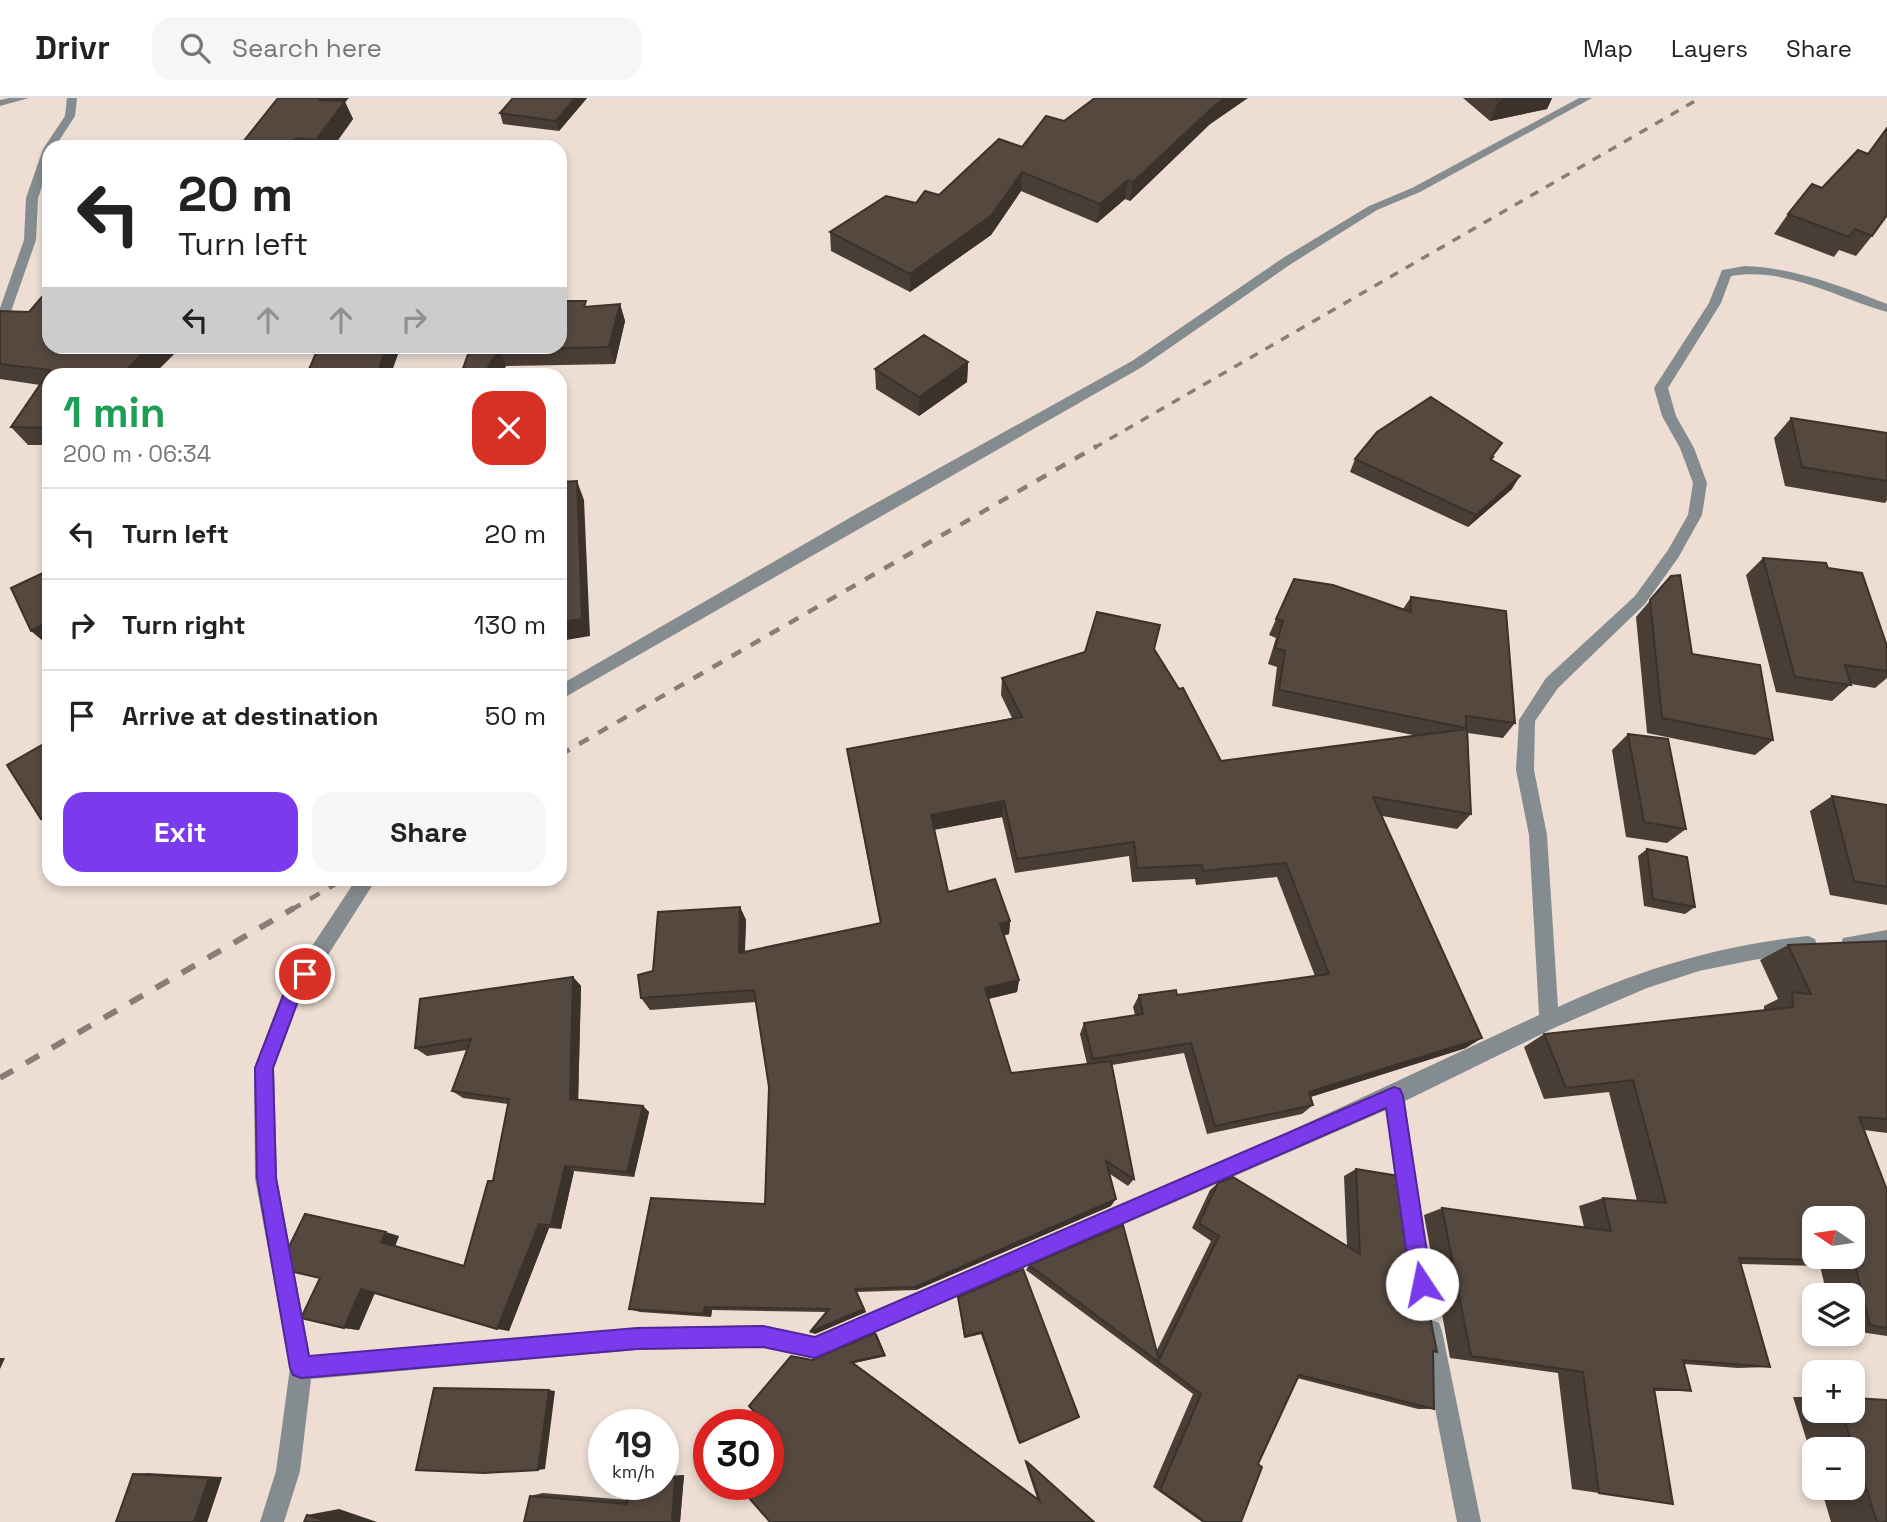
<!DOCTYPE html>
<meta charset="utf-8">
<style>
:root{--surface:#fff;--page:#f6f6f6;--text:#222;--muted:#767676;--line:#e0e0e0;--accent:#7c3aed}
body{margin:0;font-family:"Space Grotesk",sans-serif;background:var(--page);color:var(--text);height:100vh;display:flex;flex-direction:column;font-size:26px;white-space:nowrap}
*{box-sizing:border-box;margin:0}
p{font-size:23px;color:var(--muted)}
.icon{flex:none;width:38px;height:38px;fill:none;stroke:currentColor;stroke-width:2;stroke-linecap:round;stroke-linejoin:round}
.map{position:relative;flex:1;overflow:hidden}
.sheet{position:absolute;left:42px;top:270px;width:525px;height:518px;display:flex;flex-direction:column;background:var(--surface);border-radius:21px;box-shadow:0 4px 10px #0003}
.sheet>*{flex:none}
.top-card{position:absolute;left:42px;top:42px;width:525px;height:214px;border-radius:21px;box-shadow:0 4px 10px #0003;background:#fff;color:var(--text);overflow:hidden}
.needle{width:46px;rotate:283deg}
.fabs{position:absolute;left:1802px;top:1108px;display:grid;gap:14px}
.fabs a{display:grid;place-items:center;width:63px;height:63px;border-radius:14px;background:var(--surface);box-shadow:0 4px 10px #0003;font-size:35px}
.speed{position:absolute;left:588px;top:1311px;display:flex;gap:14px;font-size:35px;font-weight:700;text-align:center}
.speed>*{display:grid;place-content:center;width:91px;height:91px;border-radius:50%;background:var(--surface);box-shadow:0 4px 10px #0003;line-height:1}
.speed small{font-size:18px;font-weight:400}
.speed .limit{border:10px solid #d22;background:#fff;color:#111}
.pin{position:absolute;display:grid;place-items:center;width:60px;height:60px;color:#fff;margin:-30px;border:4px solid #fff;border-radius:50%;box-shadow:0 2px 7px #0007}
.me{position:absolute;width:77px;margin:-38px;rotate:349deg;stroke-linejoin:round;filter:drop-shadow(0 0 5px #0008)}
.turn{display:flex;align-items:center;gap:24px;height:147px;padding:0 21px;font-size:32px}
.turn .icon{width:91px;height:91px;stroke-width:2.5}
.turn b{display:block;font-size:49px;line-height:60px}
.lanes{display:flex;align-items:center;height:66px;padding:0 21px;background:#0003;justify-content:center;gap:35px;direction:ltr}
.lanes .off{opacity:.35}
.round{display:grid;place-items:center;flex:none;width:74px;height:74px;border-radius:21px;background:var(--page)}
.headline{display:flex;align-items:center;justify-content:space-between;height:119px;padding:0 21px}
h1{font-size:42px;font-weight:600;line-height:52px;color:#1e9e55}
.action{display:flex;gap:14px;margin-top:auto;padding:14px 21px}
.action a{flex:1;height:80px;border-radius:21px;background:var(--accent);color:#fff;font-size:28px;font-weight:600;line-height:80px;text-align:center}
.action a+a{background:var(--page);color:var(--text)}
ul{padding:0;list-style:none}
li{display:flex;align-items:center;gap:21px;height:91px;padding:0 21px;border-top:2px solid var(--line)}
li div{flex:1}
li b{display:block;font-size:26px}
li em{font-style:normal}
header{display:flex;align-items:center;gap:42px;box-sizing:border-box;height:98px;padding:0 35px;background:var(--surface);border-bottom:2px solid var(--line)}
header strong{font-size:33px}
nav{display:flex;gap:38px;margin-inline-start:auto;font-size:24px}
.search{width:490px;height:63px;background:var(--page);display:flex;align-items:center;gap:18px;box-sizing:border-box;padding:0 24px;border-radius:21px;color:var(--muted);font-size:26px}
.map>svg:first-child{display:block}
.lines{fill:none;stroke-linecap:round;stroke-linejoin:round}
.minor{fill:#858c90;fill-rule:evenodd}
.rail-far2{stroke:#897e77;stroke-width:3.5;stroke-dasharray:9 9;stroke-linecap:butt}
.rail-far1{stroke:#897e77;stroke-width:4.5;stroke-dasharray:11 11;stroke-linecap:butt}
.rail{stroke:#897e77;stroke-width:6;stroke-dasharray:15 15;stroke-linecap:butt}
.wall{fill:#493e36;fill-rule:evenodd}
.shaded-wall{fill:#3c322c}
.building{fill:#55483f;stroke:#3c322c;stroke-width:2;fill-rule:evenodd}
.route{fill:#7c3aed;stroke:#51269a;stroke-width:2}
</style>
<header>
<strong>Drivr</strong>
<div class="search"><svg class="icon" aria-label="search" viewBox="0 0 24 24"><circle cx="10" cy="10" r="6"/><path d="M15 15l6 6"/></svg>Search here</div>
<nav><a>Map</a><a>Layers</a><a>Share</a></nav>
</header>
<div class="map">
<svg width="1887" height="1424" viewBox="0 0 1887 1424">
<rect width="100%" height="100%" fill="#edddd2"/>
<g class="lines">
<path class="minor" d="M9,0h20l-29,8v-6z
M67,0h10l-2,18 -20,31h-6v18l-11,33 -2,42 -30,86 -6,4v-22l24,-68 2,-42 17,-49 22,-33z
M1579,0h13l-172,94 -43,18 -86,54 -149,103 -582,333v-15l300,-173 272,-151 151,-103 86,-52 43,-18z
M1745,168c50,2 95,20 142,38v8c-52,-15 -100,-45 -156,-36l-10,27 -53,85 8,28 18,32 13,35 -5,32 -24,43 -33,46 -87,84 -23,33 -1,49 13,65 11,172c83,-38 159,-61 250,-71l7,3 2,6 -2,6 -62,9 -54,11 -52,17 -91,39 -151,74 20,144 -3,8 -8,3 -8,-3 -3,-8 -17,-135 -571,249 -52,-12 -126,3 -326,29 -11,92 -16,51h-24l16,-51 14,-103 -35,-190 -1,-110 31,-81 72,-109h20l-77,121 -26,69 3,110 33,178 327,-28 126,-3 52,12 428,-184 296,-138 -10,-180 -13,-65 3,-50 27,-42 89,-82 33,-46 20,-35 5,-32 -13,-35 -18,-32 -8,-28 55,-85 13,-33z
M1887,832v18l-37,5 -7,-3 -2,-6 2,-6z
M1431,1222l8,3 3,8 39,191h-24l-37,-191 3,-8z"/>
<path class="rail-far2" d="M1094,350l606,-350"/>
<path class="rail-far1" d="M560,657l537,-309
M291,812l55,-32"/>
<path class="rail" d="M0,980l294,-170"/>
</g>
<path class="wall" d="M587,0l-28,33 -56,-7 -3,-11z
M1463,0h89l-5,11 -57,12z
M345,4l8,17 -20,28h-94z
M1064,23l145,4 -79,76 -5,-2 -28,24 -76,-32 -30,44 -81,57 -79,-41 -1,-19 109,-37 83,-48z
M1868,56l4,82 -16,20 -17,-6 -5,7 -60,-23 14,-20z
M620,206l5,17 -10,43 -109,2 -5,8h-40l10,-28 117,-39z
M0,213l29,1 20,34h133l-28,28h-105v71h-21l-17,-18 29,-42 -40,-6z
M968,264l-1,20 -48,34 -43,-27 -1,-20z
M1791,320l96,15v67l-2,3 -100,-17 -11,-48z
M1495,358l-3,4 20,29 -44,38 -118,-55 5,-13z
M1763,460l65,10 59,78v32l-12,10 -24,-4 -19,17 -56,-9 -30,-117z
M1671,478l21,78 81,86 -18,15 -108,-22 -11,-116z
M1294,481l109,30 8,-12 104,126 -12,15 -35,-5 3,81 -14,15 -75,-13 84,232 -156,49 3,8 -11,9 -95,20 -23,-81 -72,12 22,114 -6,7 -18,-12 1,32 -195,84 -59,2 9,20 -51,22 11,-22 -114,-2 -1,7 -71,-5 -11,-3 136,-105 4,-117 -13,-85 -106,8 -9,-12 12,-27 87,-64 6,13 -1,32 135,-29 -33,-174 165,-31 -11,-23 1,-17 152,-29 67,112 197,-25 -146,-30 5,-39 -9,-3 8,-26 -7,-3zM1002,719l13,56 114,-17 3,26 63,-3 1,6 81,-8 38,99 -138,19h-38l-6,12 2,8 -51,8 -4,11 7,30 -76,9 -23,-74 29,-7 2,-12 -15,-45 5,-1 1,-13 -62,-29 -14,-62z
M1628,636l58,95 -19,14 -41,-6 -14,-87z
M1832,698l55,9v100l-57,-10 -20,-84z
M1647,751l48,58 -10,7 -41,-8 -6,-50z
M1887,843v192l-23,-3 23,60v146l-34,-5v-36h-26l-7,-29 -79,-2 29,103 -32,1 -54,-4 7,27h-37l19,113 -101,-15 -14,-116 -108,-15 -26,-143 18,-7 142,19 -5,-21 24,-8 34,3 -28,-109 -65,7 -20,-52 20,-13 220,-24v-4l14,-7 -18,-39 28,-15z
M573,879l8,9 -3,114 65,6 6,6 -15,65 -60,-6 -13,58 -12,-1 -40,103 -134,-38 -16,37 -15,-2 55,-92 -4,10 69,20 29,-85 15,-77 -45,-6 -11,-7 15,-41 -40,6 -12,-8z
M1356,1071l52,37 29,146h-4l1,57h-16l-121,-31 -39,86 -17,58h-39l-49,-35 40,-93 -167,-124 3,-5 127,87 55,-111 -19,-13 18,-38 8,-7 129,63 -3,-70z
M958,1199l121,120 -59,26 -2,-1 -37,-108 -17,4z
M877,1237l9,21 -32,7 183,135 -13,-39 70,63 -312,-78 30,-84z
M1793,1299h22v13h38l34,112h-56l-10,-34h32v-39h-38v18z
M148,1375l74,4 -15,45h-91l17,-48z
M684,1377l-4,47 -150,-26 13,-3 85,7 35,-16v-8z"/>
<path class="shaded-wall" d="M322,0h27l-4,4 8,17 -20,28h-13l-4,-7 4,-40z
M575,0h12l-28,33 -3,-10z
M1225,0h23l-39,27 -79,76 3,-19 80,-75z
M1512,0h40l-5,11 -57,12 9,-20z
M296,40l4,9h-9l-1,-1z
M1022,74l-1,19 -30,44 -81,57v-18z
M1128,82l-3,19 -28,24 3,-19z
M560,163l3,10 -3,5z
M620,206l5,17 -10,43 -6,-17z
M150,248h32l-28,28h-32z
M387,248h14l-10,28h-14z
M499,252l7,16 -5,8h-17z
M968,264l-1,20 -48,34v-19z
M1520,378l-8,13 -44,38 8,-12z
M577,383l7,19 6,136 -30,5v-19z
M49,524v24l-18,-15z
M1004,703l-2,16 -71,13v-15z
M49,716v10l-8,-5z
M740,809l6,13 -2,46 -5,-13z
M1010,823l-1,13 -10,3 1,-13z
M573,879l8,9 -3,120 -8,-7z
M1019,882l-2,12 -33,8 1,-12z
M1482,940l-16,10 -168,53 11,-9z
M643,1008l6,6 -15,65 -7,-5z
M565,1068l9,5 -13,58 -10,-4z
M1116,1101l-5,7 -195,84 -1,-3z
M539,1126l10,4 -40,103 -12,-2z
M386,1134l13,4 -4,10 -14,-4z
M361,1191l14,3 -16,38 -15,-2z
M855,1191l2,3 9,20 -51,22 -5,-2z
M705,1209l7,3 -1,7 -8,-3z
M982,1234l-1,2 -17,4 1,-2z
M875,1235l2,2 9,21 -32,7 186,138 -189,-139z
M0,1260h5l-5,11z
M549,1292l6,1 -10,78 -7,1z
M684,1377l-4,47h-8l3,-45z
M222,1379l-15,45h-13l15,-44z
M339,1411l38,13h-49l-21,-7z"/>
<path class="building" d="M278,0h44l-2,2 25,1 -29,39 -20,-2 -6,8 -51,1z
M513,0h62l-19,23 -56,-8z
M1095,0h130l-12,9 -80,75 -5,-2 -28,24 -78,-32 -31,44 -81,58 -80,-42 56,-36 30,7 9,-12 14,4 60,-56 23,8 24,-31 18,5z
M1495,0h17l-13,3z
M1887,30v87l-15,21 -17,-7 -6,8 -61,-23 24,-30 10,4 36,-38 10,4z
M47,193l2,1v54h101l-28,28h-73v54l-38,-1 39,-57 -50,-6v-53l29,1z
M560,203h26l-2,6 36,-3 -11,43 -110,3 -15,24h-23l10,-28h89z
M924,237l44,27 -49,35 -44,-28z
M319,248h68l-10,28h-70z
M1431,299l71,46 -12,16 30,17 -44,39 -121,-56 22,-27z
M1791,320l96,15v48l-85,-14z
M577,383l5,138 -22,3v-140z
M1763,460l63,5 2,5 34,5 25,73v25l-42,-6 6,20 -56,-8z
M49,472v52l-18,9 -20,-43z
M1680,477l12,79 68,11 13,75 -111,-22 -12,-118 21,-24z
M1294,481l39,6 78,27v-15l95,14 9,112 -49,-7v12l-187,-38 6,-39 -10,-3 8,-27 -7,-2z
M1097,514l63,13 -6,24 25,40 4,-1 38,73 246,-32 4,85 -98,-17 109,241 -173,54 4,13 -98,21 -24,-83 -98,16 -9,-36 59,-9 -4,-19 37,-5 1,5 152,-21 -43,-111 -83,8 -1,-6 -65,3 -3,-26 -117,17 -13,-58 -73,14 17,77 47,-13 15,42 -10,3 19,56 -34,8 26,85 100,-12 23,118 -28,-18 10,38 -201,88 -60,2 9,20 -54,23 19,-23 -124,-2 -2,7 -74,-5 22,-111 114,6 4,-117 -15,-97 -113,8 -3,-23 15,-4 5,-59 82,-5 -1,46 142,-30 -34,-174 175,-32 -20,-39 83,-26z
M1628,636l40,5 18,90 -42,-7z
M49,643v73l-8,5 -34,-54z
M1832,698l55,9v82l-33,-6z
M1647,751l40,8 8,50 -42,-8z
M1887,843v178l-28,-2 28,73v138l-17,-3 -16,-64 -115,-3 31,109 -87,-7 8,31 -37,-3 19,116 -74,-11 -16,-121 -112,-16 -29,-148 169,23 -8,-33 63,5 -33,-123 -67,8 -22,-54 249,-27 -1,-15 19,2 -23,-49zM1815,1120h38v38h-38z
M573,879l-3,122 73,7 -16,66 -62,-6 -14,59 -12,-1 -42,105 -136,-40 -17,39 -43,-10 19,-40 -39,-9 -1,-4 25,-51 81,18 -5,10 83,24 24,-85h5l16,-82 -57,-8 19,-52 -56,9 5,-49z
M1356,1071l50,8 2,29 29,146 -4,-1 1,58 -135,-34 -41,89 4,3 -21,55h-36l-45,-32 41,-96 -172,-129 94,-40 36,135 60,-124 -20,-13 19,-40 15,-6 127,77z
M1023,1171l56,148 -59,26 -38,-111 -17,4 -7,-39z
M875,1235l9,22 -33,7 189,139 -14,-40 68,61h-324l-27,-31 6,-7h19v-23l14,-17 -14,-15v-5h-3l-16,-18 42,-50 21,4z
M434,1290l115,2 -11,80 -54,3 -68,-3z
M1853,1300l34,2v122h-10l-36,-112h12z
M133,1376l76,4 -15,44h-78z
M675,1379l-3,45h-148l6,-26 97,8 2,-20h34v-6z
M307,1417l21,7h-24z"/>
<path class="route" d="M305,867l7,3 2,6 -15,24 -26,70 3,110 33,178 328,-28 126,-2 52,11 579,-250 6,2 3,7 29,188 -3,7 -7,3 -8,-3 -3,-7 -25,-176 -571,250 -52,-11 -126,2 -336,29 -8,-3 -3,-7 -33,-190 -2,-110 31,-80 13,-20z"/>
</svg>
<div class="fabs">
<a><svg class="needle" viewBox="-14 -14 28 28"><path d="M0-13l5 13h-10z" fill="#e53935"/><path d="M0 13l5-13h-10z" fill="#767676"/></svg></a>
<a><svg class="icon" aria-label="layers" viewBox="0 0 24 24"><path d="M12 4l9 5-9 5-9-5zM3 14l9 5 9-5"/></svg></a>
<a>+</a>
<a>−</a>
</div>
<div class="speed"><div>19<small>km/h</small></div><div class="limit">30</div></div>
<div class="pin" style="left:305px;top:876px;background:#d93025"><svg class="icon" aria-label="arrive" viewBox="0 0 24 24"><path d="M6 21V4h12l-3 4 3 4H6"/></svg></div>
<svg class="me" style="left:1422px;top:1186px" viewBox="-20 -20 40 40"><circle r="19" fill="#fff"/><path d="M0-13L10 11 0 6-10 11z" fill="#7c3aed"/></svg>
<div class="top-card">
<div class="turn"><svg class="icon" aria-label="left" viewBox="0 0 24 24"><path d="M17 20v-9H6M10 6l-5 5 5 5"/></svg><div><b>20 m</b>Turn left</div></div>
<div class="lanes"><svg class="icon" aria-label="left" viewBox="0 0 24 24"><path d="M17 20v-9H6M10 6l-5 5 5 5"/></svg><svg class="icon off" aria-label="ahead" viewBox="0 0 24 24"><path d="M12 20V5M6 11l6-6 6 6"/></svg><svg class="icon off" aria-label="ahead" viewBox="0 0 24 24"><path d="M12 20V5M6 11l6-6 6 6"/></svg><svg class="icon off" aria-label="right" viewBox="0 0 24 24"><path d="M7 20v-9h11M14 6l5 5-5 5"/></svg></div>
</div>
<section class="sheet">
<div class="headline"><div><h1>1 min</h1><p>200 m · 06:34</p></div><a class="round" style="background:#d93025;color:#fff"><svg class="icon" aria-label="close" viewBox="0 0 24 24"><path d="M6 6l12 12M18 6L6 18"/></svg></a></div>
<ul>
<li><svg class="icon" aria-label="left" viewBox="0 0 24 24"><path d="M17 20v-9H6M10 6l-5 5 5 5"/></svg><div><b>Turn left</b></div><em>20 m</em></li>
<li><svg class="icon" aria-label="right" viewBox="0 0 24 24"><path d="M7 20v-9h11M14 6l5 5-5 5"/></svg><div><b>Turn right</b></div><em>130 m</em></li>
<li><svg class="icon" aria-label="arrive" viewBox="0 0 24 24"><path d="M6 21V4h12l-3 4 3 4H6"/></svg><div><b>Arrive at destination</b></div><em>50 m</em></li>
</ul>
<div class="action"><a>Exit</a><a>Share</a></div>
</section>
</div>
